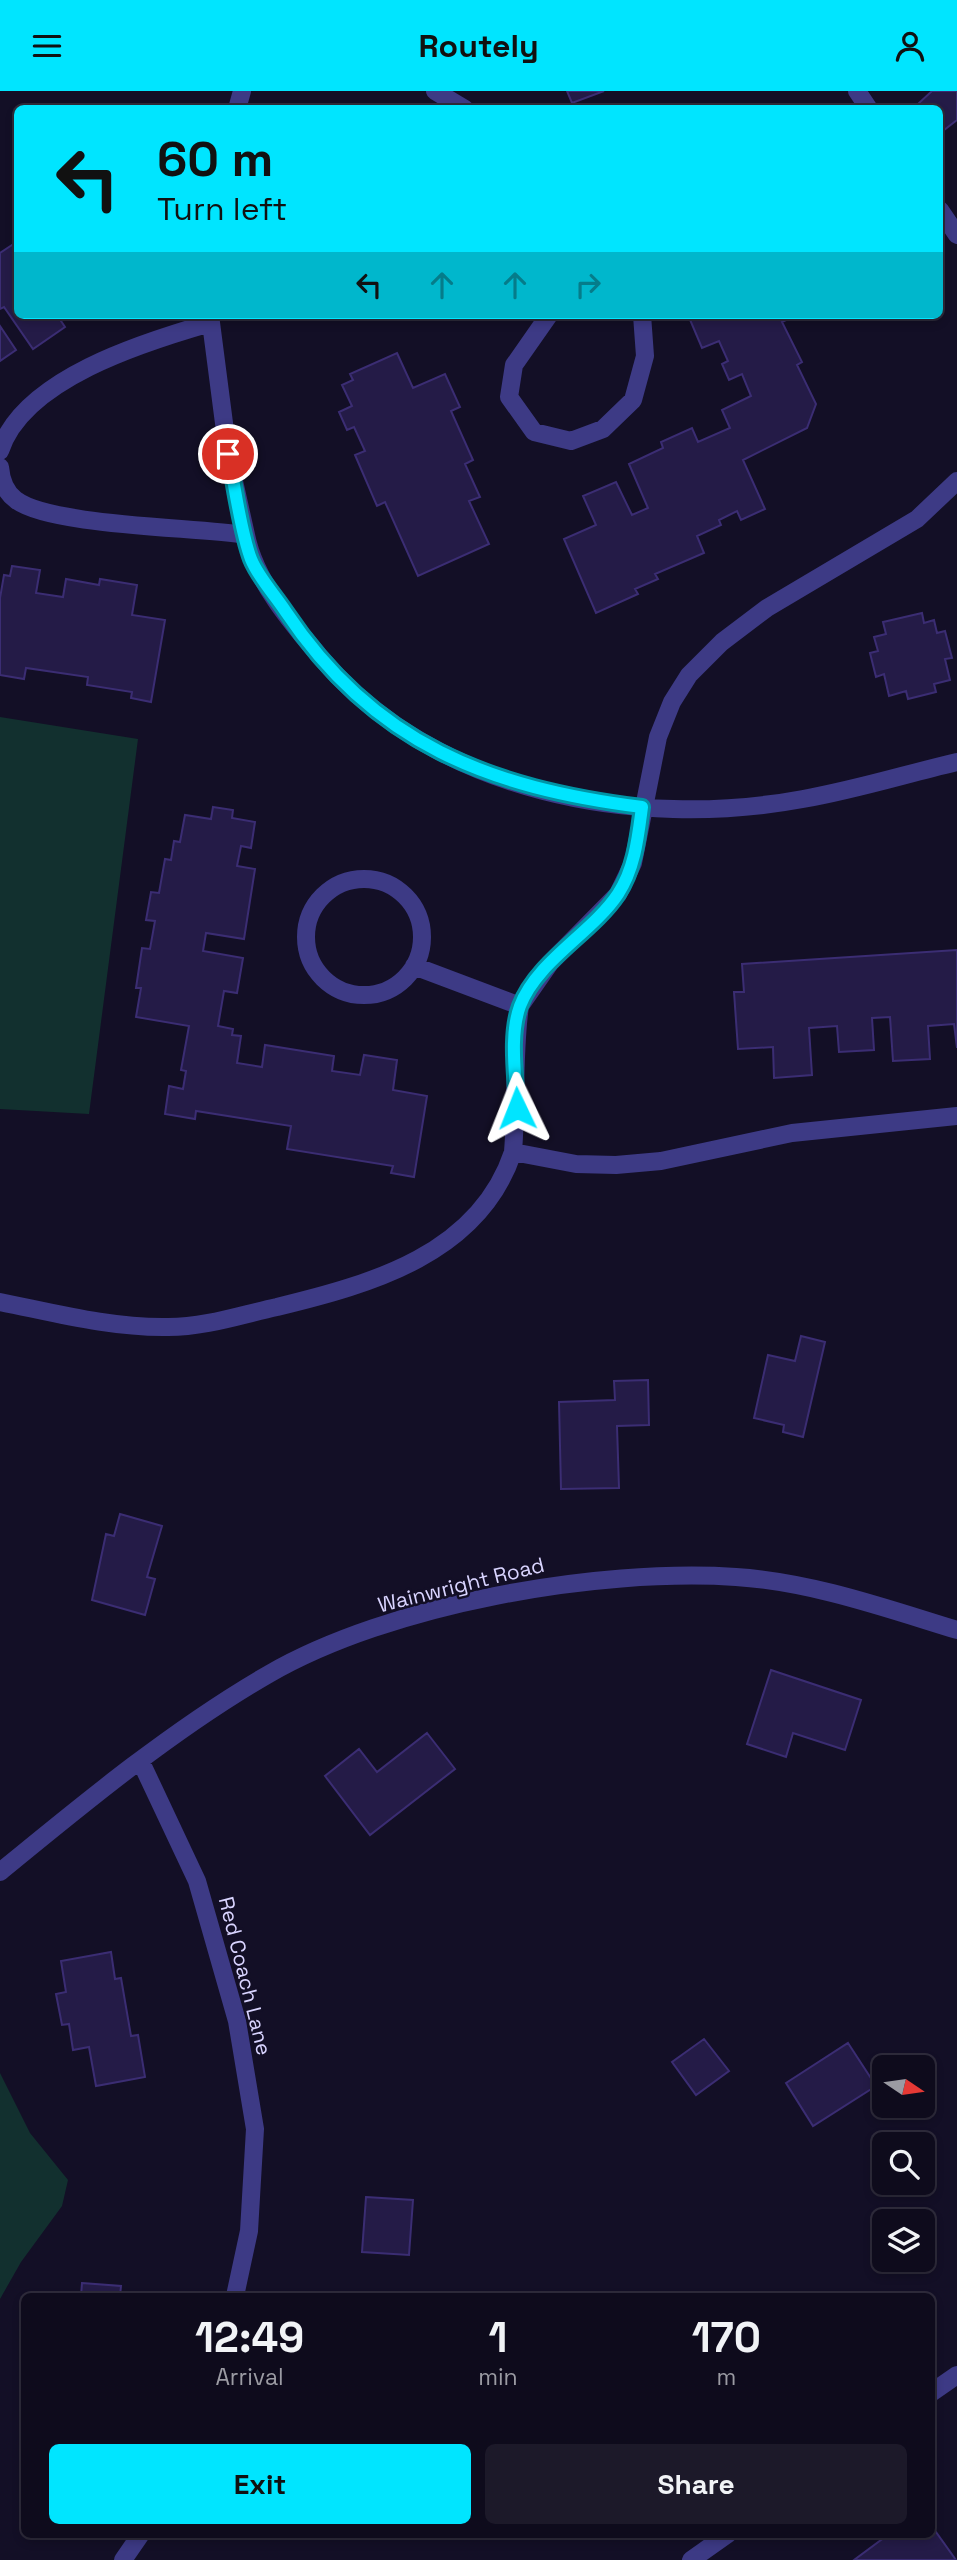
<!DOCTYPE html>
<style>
:root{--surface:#0e0b1c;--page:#1c1929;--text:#f1f3f6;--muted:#9b9ba3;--line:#2e2b3b;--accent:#00e5ff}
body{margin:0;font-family:"Space Grotesk",sans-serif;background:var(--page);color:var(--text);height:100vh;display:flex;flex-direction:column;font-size:26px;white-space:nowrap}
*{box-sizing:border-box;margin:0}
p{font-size:23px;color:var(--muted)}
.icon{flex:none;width:38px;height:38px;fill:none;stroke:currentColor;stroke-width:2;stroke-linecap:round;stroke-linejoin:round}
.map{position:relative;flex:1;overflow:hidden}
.drawer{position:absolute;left:21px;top:2202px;width:914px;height:245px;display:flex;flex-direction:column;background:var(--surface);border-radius:10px;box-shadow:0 4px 10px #0003,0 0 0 2px var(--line)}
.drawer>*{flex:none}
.guide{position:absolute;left:14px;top:14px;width:929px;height:214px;border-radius:10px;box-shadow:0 4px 10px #0003,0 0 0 2px var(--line);background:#00e5ff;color:#111;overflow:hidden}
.needle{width:46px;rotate:103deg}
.fabs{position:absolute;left:872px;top:1964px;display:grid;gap:14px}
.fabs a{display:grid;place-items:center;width:63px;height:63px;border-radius:10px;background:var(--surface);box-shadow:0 4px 10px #0003,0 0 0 2px var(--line);font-size:35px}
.pin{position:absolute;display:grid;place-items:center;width:60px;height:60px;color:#fff;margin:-30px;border:4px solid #fff;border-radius:50%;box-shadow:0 2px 7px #0007}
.me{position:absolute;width:77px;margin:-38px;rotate:358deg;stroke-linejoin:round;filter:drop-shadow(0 0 5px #0008)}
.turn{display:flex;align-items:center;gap:24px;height:147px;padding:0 28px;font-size:32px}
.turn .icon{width:91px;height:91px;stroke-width:2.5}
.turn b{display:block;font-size:49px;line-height:60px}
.lanes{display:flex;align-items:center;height:66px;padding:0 28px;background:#0003;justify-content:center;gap:35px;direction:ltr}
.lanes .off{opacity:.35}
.eta{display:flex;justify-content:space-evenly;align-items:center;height:119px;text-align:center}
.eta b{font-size:42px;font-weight:600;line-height:49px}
.action{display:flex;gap:14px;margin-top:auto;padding:14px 28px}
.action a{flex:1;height:80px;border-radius:10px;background:var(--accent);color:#111;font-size:28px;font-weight:600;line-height:80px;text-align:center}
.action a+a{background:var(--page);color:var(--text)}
header{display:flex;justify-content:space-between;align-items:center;height:91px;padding:0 28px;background:var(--accent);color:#111;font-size:32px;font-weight:600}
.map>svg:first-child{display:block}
.green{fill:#12302f}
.building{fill:#241b47;stroke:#3b2d73;stroke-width:2}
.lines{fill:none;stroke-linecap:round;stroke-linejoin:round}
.minor{stroke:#3d3a85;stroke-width:18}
.route-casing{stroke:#0095a6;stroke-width:18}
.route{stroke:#00e5ff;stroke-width:12}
.labels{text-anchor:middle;stroke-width:5;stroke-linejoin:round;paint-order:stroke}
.street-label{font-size:21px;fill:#d9d4ff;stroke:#130f26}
</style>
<header><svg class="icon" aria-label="menu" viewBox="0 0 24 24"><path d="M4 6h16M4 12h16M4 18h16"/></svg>Routely<svg class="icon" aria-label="person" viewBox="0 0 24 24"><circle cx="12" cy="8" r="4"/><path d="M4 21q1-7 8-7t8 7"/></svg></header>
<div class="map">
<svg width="957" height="2469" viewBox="0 0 957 2469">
<rect width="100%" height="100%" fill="#130f26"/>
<path class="green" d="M0,626l138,22 -49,375 -89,-5z
M0,1982l30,60 38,47 -6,26 -41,56 -21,37z"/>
<path class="building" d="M567,0h37l-32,12z
M932,0h25v29l-13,10 -4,-5v-16h-16l-5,-6z
M18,150v74h39l8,12 -32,22 -29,-42 -4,2v-56z
M688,224h108l-14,7 20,40 -5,3 19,39 -9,24 -64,32 22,49 -24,11 -4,-9 -18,9 2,5 -24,11 7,17 -49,21 3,5 -23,10 3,5 -42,19 -32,-74 32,-14 -13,-29 33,-14 16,33 16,-7 -19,-44 34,-16 -2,-6 31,-14 6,14 32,-14 -8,-18 29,-14 -9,-22 -13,6 -7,-16 6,-3 -9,-20 -17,7z
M0,235l16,24 -16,11z
M397,262l16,35 32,-14 15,33 -9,4 22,49 -8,4 15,33 -11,4 20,43 -71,32 -33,-74 -8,4 -22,-51 10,-4 -11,-24 -7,3 -8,-18 13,-6 -10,-21 11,-5 -3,-6z
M12,475l28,4 -4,23 27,4 3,-18 33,6 1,-6 37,6 -5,30 33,5 -14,82 -20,-4 1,-6 -45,-7 1,-8 -62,-9 -2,11 -24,-4v-77l4,-23 6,1z
M922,522l2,10 10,-3 3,13 8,-2 7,27 -7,1 5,21 -16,4 2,8 -28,7 -2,-8 -17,5 -5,-22 -8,3 -6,-24 8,-2 -4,-14 12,-3 -3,-12z
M213,716l20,3 -1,8 23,4 -4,26 -10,-2 -4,20 18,3 -11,70 -38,-6 -3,18 40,7 -6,35 -13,-2 -6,35 15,3 -1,6 9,1 -4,27 25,4 3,-22 69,11 -2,15 28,4 4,-20 33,5 -4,30 34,6 -13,81 -23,-4 2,-7 -106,-17 4,-23 -95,-15 -1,8 -30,-5 4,-28 14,3 3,-18 -5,-1 8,-44 -53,-9 5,-29h-5l6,-40 8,1 5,-28 -9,-1 5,-28 8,1 6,-34 6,1 3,-19 6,1 5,-27 26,4z
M957,859v98l-3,-24 -26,2 2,33 -37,2 -3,-44 -18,1 2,32 -35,2 -2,-26 -28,2 3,47 -38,3 -1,-31 -35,2 -4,-57h10l-2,-28z
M801,1245l24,6 -22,95 -20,-5 1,-7 -30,-7 14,-63 27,6z
M648,1289l1,45 -32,1 2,62 -58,1 -2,-87 56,-2 -1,-19z
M120,1423l42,12 -15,51 8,2 -10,36 -53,-15 14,-66 8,2z
M771,1579l90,30 -16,50 -52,-17 -7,24 -39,-13z
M427,1642l28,36 -85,66 -45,-59 34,-27 18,23z
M111,1861l4,27 6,-1 10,58 7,-1 7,42 -49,9 -7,-39 -16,3 -4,-26 -7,1 -6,-31 10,-2 -5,-31z
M704,1948l25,32 -33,24 -24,-33z
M848,1952l28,43 -63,40 -27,-43z
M366,2106l47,3 -4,55 -47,-3z
M82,2192l39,3 -1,10h-39z
M931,2434l25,35h-102l31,-23 -2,-3h48z"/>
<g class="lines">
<path class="minor" d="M435,0l30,18
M857,0l12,18
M237,18l5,-18
M940,119l17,25
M549,224l-35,50 -5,32 25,35 37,9 32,-12 30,-29 12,-44 -3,-41
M0,360c23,-72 144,-109 210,-128
M0,376c1,12 5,25 16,33 34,26 179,27 230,35l-18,-81 -18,-139
M246,444c9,46 46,89 76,124 114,134 314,171 481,140 52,-9 103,-25 154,-37
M306 846a58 58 0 1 1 116 0a58 58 0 1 1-116 0Z
M414,875l106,40c-7,48 -3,97 -7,146l63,12 40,1 45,-4 131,-28 165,-17
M520,915l30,-43 68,-69 15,-31 25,-126 14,-35 17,-27 33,-33 45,-34 150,-89 40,-38
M0,1211c55,11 111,26 168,25 38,0 72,-12 109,-20 95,-23 202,-53 236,-155
M141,1671l56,119 40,140 18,108 -6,102 -14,65
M0,1781c84,-69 175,-144 269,-198 121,-70 328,-106 467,-97 76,5 149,31 221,53
M931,2302l26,-18
M123,2469l18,-26
M691,2469l37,-26"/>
</g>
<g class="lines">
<defs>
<path id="route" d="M228,363c7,31 12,76 23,105 7,18 24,36 35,53 88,132 204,176 356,195 -4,30 -7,61 -24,87 -26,39 -81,67 -98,112 -11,30 -4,71 -3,102"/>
</defs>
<use href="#route" class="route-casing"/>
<use href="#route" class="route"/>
</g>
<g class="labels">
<g class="street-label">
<text transform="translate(461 1494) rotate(-14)" y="7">Wainwright Road</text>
<text transform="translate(245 1885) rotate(76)" y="7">Red Coach Lane</text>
</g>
</g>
</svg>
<div class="fabs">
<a><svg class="needle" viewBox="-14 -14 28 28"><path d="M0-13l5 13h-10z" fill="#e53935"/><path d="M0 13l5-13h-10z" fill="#9b9ba3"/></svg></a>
<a><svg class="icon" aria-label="search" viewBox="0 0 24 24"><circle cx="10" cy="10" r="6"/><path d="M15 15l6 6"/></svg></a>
<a><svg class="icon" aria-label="layers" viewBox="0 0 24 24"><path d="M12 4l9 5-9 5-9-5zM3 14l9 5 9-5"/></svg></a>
</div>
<div class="pin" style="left:228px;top:363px;background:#d93025"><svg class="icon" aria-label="arrive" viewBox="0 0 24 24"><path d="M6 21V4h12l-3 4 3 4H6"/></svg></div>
<svg class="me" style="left:517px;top:1017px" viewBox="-20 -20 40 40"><path d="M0-17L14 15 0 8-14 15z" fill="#00e5ff" stroke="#fff" stroke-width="4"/></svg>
<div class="guide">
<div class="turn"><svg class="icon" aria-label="left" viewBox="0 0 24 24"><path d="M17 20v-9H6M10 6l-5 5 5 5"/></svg><div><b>60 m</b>Turn left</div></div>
<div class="lanes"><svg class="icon" aria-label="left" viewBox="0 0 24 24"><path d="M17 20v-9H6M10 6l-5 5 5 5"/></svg><svg class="icon off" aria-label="ahead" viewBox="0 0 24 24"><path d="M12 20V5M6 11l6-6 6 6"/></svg><svg class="icon off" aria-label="ahead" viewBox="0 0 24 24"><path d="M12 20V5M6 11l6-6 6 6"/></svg><svg class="icon off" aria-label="right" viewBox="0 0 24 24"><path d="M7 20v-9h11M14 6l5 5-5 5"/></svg></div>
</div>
<section class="drawer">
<div class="eta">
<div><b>12:49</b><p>Arrival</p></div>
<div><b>1</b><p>min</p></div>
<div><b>170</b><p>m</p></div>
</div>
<div class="action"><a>Exit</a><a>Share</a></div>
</section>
</div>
